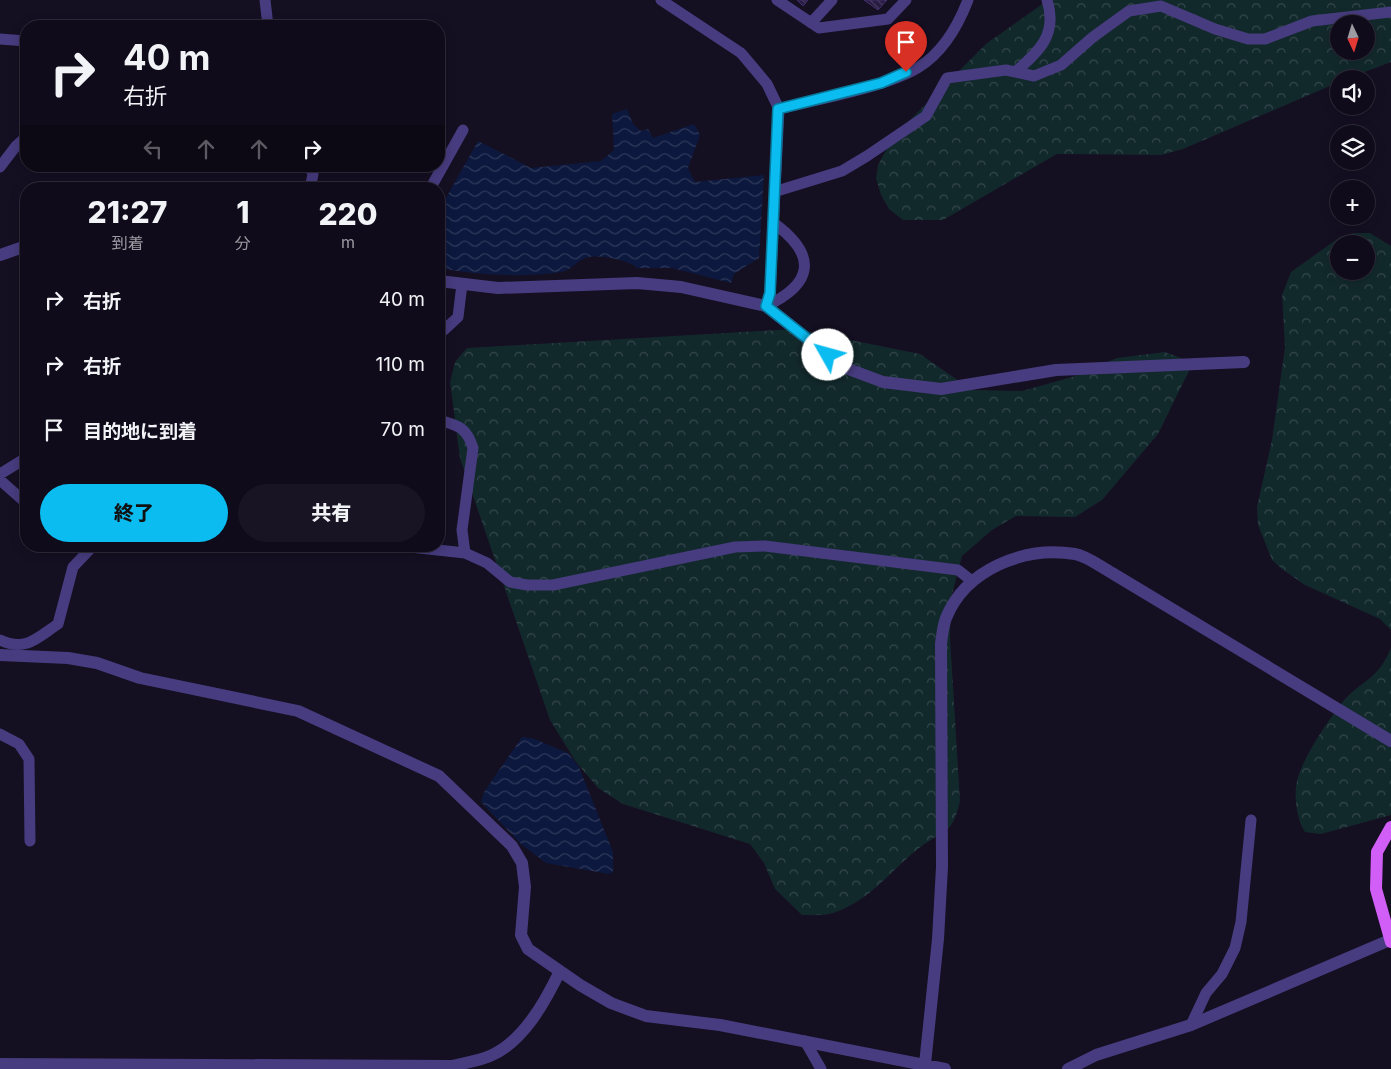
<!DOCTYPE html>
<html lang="ja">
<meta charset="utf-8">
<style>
:root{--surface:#100b1a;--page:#191423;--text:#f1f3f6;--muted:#9c9ba2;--line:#302b39;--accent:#0bbcf0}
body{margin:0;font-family:Inter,"Noto Sans JP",sans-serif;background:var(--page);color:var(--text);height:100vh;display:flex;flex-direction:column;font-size:19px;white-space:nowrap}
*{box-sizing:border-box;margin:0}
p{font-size:16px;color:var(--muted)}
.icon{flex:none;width:28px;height:28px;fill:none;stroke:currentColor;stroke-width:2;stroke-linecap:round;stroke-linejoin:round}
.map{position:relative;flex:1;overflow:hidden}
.side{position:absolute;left:20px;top:182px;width:425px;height:370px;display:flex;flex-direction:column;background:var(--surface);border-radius:20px;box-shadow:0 2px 12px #0003,0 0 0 1px var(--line)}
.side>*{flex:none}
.banner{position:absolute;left:20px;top:20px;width:425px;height:152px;border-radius:20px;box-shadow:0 2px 12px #0003,0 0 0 1px var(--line);background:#100b1a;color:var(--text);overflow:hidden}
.needle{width:32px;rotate:176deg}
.buttons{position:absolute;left:1330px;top:15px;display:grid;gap:10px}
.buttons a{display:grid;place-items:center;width:45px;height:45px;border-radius:50%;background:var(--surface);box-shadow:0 2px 12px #0003,0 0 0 1px var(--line);font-size:25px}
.pin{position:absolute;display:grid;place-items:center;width:42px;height:42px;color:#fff;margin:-51px -21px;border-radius:50% 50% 50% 0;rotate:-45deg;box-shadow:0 0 5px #0007}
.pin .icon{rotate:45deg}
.me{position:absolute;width:55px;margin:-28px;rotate:308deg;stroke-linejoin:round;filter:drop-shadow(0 0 4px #0008)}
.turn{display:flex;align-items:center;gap:18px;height:105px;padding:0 20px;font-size:22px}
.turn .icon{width:65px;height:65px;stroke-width:2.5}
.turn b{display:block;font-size:35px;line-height:42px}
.lanes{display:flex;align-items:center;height:48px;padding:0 20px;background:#0003;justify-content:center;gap:25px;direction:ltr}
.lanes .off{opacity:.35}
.eta{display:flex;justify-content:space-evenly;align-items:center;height:85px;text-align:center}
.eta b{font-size:30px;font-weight:800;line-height:35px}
.cta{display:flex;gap:10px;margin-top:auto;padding:10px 20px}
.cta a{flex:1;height:58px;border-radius:30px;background:var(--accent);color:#111;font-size:20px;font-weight:800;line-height:58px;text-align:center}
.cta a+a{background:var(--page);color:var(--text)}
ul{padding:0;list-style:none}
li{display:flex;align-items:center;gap:15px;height:65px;padding:0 20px}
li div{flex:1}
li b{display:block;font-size:19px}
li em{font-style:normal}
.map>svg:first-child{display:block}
.forest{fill:url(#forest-crowns);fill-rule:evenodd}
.water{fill:url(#water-waves)}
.building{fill:url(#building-back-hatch);stroke:#432f6d}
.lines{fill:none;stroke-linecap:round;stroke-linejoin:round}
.minor{stroke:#473c7f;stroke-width:11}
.tertiary{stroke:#473c7f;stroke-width:12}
.primary{stroke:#d15ff7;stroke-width:12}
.route-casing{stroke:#077a9c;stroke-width:12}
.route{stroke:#0bbcf0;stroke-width:9}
</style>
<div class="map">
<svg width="1391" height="1069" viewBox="0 0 1391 1069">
<defs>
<pattern id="forest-crowns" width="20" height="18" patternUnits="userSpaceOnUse" patternTransform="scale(1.25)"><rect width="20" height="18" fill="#12292c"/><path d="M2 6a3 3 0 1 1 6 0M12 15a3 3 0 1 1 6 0" fill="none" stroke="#34474c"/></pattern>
<pattern id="water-waves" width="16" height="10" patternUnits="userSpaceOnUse" patternTransform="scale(1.25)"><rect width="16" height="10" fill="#0c183e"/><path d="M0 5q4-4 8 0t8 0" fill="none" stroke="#2f395b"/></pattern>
<pattern id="building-back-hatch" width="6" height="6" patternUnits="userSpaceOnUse" patternTransform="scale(1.25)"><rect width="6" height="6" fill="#281c42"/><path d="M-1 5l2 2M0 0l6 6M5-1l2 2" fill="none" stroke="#473c5e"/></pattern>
</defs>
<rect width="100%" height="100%" fill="#150f22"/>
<path class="forest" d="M1048,0h343v62l-45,17h-7v3l-156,67 -22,6 -104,-1 -114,66h-40l-14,-11 -8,-14 -5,-17 2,-13 12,-22 18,-21 78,-78zM1339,24h27v27h-27z
M1353,233h17l21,13v384l-11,-11 -75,-34 -23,-16 -10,-9 -14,-35 -1,-18 15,-67 13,-93 -3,-52 9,-23 49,-35zM1339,244h27v27h-27z
M796,329l124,25 52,36 50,1 50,-14 45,-19 48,-6 21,8 3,11 -31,63 -56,66 -27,17 -59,-1 -24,14 -30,26 -11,42 -1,40 10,163c-8,35 -16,28 -41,47 -29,23 -49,53 -86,65 -9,3 -21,2 -31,2l-27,-26 -11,-26 -14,-19 -127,-40 -25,-16 -22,-26 -26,-42 -90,-262 -10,-76 5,-20 12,-14z
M1391,648v167l-70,19 -16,-2c-9,-14 -12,-38 -7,-55 7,-22 29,-55 43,-73 19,-24 36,-22 50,-56z"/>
<path class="water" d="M627,109l6,15 8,7 7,-2 5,9 41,-14 6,11 -12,33 7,14 69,-7 -5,83 -25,16 -3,9 -59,-15h-35c-8,-8 -37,-13 -48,-11 -11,2 -17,13 -27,15 -40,6 -83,3 -123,-4v-58l39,-69 53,27 70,-7 13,-11 -2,-36z
M522,737l10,1 36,15 11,14 34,85v20l-4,2 -63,-11 -24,-18 -41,-43 3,-10z"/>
<path class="building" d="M797,0h11l-5,6z
M864,0h23l-9,10z"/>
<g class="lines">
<path class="minor" d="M265,0l3,26
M661,0l80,53 26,31 12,25 -9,184 -4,13
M777,0l42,28 69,-9 18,-19
M811,23l21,-23
M0,39l26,2
M1015,72c24,-20 43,-38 32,-72
M779,109c38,-10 108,-22 140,-42 24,-15 39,-41 49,-67
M309,166l4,8 -3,15
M0,167l16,-21 10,-9
M430,189l33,-59
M777,191l65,-20 25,-15 59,-40 21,-38 59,-8 28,6 27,-11 32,-28 36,-26 32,-5 54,23 33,10h17l47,-18 79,-9
M766,306c47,-22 52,-50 9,-82
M439,330h5l14,-13 4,-33
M439,420c19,6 27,6 34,28l-11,82 3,23
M0,474l26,-16
M0,480l26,23
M401,546l64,7 22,10 23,19 17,3h26l182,-38 30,-1 193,24 14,11
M0,640c26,12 37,-2 58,-16l15,-57 20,-21
M0,734l19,10 10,15 1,82
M1191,1025l15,-32 16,-19 13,-26 6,-26 10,-102
M805,1041l16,28"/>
<path class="tertiary" d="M0,255l26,-9
M439,281l59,7 139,-5 44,4 85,19 77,61 40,15 58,7 115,-19 188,-8
M0,655l68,3 29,5 43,15 158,33 141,65 73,70 10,17 3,24 -4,48 7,14 52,36 31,18 35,13 74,9 225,44
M0,1064l452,2c12,-3 26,-5 38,-10 33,-14 55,-54 70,-85
M925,1064l13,-125 4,-72 -1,-223c1,-8 2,-18 5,-26 20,-49 78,-72 129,-64 12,2 26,13 37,19l279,168
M1068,1069l28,-14 95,-30 199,-85"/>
<path class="primary" d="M1391,827l-14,25 -1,37 15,53"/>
</g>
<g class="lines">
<defs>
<path id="route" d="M828,355l-62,-49 4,-13 8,-184 103,-26 25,-11"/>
</defs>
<use href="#route" class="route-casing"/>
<use href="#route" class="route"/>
</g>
</svg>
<div class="buttons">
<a><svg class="needle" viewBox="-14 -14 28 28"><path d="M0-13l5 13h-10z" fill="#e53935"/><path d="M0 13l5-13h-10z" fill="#9c9ba2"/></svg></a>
<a><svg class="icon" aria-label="sound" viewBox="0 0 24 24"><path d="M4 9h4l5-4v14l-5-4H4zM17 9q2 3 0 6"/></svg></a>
<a><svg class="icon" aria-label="layers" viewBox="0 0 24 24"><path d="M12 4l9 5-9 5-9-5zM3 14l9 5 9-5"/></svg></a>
<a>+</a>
<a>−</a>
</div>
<div class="pin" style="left:906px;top:72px;background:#d93025"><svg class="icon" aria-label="arrive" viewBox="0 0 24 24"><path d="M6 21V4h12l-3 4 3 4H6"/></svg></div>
<svg class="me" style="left:828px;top:355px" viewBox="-20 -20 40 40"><circle r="19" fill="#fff"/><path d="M0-13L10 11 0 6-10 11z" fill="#0bbcf0"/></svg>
<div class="banner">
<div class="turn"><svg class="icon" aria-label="right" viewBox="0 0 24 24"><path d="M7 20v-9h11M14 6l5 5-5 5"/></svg><div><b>40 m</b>右折</div></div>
<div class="lanes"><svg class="icon off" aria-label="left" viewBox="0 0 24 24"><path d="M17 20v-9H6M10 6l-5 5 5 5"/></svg><svg class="icon off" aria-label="ahead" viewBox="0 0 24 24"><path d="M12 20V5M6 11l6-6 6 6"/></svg><svg class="icon off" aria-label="ahead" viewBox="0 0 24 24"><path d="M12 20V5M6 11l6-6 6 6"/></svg><svg class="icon" aria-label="right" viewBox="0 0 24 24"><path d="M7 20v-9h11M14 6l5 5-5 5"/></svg></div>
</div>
<section class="side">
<div class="eta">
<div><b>21:27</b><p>到着</p></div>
<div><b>1</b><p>分</p></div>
<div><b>220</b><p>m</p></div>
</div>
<ul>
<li><svg class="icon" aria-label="right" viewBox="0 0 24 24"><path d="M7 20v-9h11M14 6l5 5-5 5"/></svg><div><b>右折</b></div><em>40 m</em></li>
<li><svg class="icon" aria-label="right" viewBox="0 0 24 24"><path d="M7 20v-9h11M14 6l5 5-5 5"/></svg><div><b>右折</b></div><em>110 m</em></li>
<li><svg class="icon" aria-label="arrive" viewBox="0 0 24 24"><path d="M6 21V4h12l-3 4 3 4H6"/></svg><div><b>目的地に到着</b></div><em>70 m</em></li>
</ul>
<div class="cta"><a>終了</a><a>共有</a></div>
</section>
</div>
